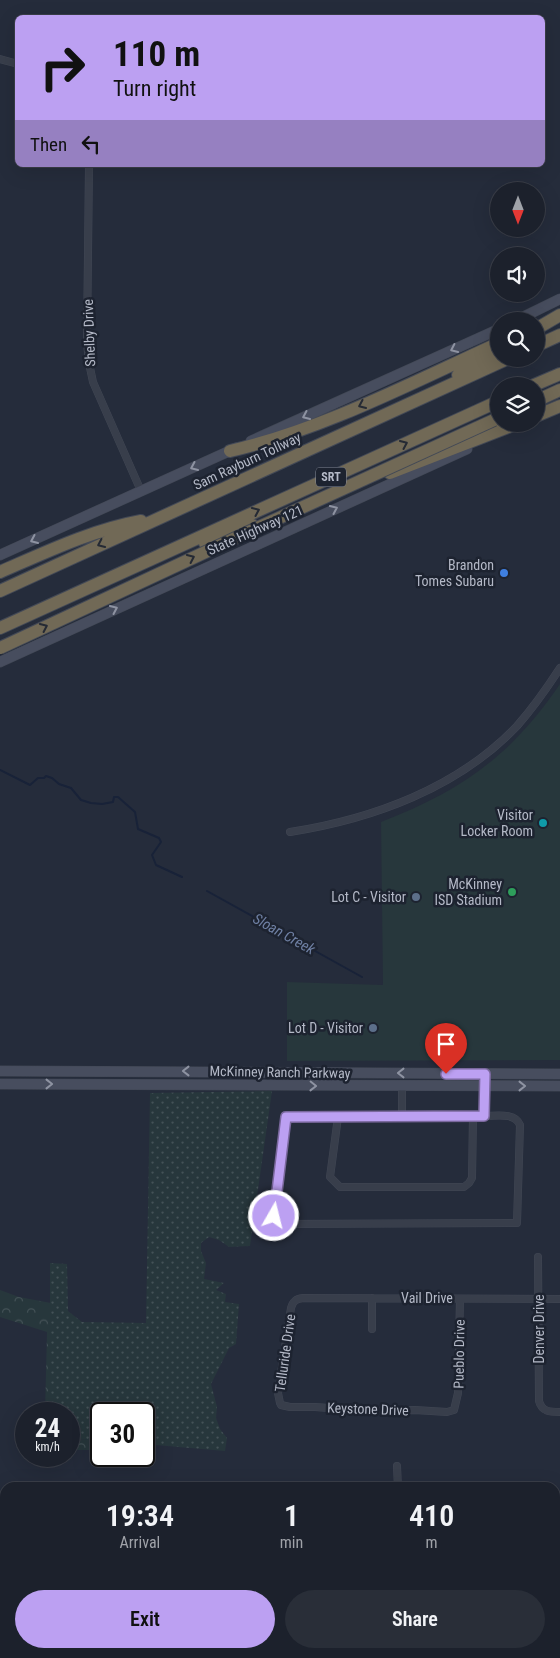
<!DOCTYPE html>
<style>
:root{--surface:#1c212c;--page:#292e38;--text:#f1f3f6;--muted:#a0a3a9;--line:#3a3e48;--accent:#bca0f2}
body{margin:0;font-family:"Roboto Condensed",sans-serif;background:var(--page);color:var(--text);height:100vh;display:flex;flex-direction:column;font-size:19px;white-space:nowrap}
*{box-sizing:border-box;margin:0}
p{font-size:16px;color:var(--muted)}
.icon{flex:none;width:28px;height:28px;fill:none;stroke:currentColor;stroke-width:2;stroke-linecap:round;stroke-linejoin:round}
.map{position:relative;flex:1;overflow:hidden}
.panel{position:absolute;left:0px;top:1482px;width:560px;height:176px;display:flex;flex-direction:column;background:var(--surface);border-radius:15px 15px 0 0;box-shadow:0 5px 20px #0002,0 0 0 1px var(--line)}
.panel>*{flex:none}
.top-card{position:absolute;left:15px;top:15px;width:530px;height:152px;border-radius:8px;box-shadow:0 5px 20px #0002,0 0 0 1px var(--line);background:#bca0f2;color:#111;overflow:hidden}
.needle{width:32px;rotate:180deg}
.fabs{position:absolute;left:490px;top:182px;display:grid;gap:10px}
.fabs a{display:grid;place-items:center;width:55px;height:55px;border-radius:50%;background:var(--surface);box-shadow:0 5px 20px #0002,0 0 0 1px var(--line);font-size:25px}
.speed{position:absolute;left:15px;top:1402px;display:flex;gap:10px;font-size:25px;font-weight:700;text-align:center}
.speed>*{display:grid;place-content:center;width:65px;height:65px;border-radius:50%;background:var(--surface);box-shadow:0 5px 20px #0002,0 0 0 1px var(--line);line-height:1}
.speed small{font-size:12px;font-weight:400}
.speed .limit{border:2px solid #111;border-radius:8px;background:#fff;color:#111}
.pin{position:absolute;display:grid;place-items:center;width:42px;height:42px;color:#fff;margin:-51px -21px;border-radius:50% 50% 50% 0;rotate:-45deg;box-shadow:0 0 5px #0007}
.pin .icon{rotate:45deg}
.me{position:absolute;width:55px;margin:-28px;rotate:8deg;stroke-linejoin:round;filter:drop-shadow(0 0 4px #0008)}
.turn{display:flex;align-items:center;gap:18px;height:105px;padding:0 15px;font-size:22px}
.turn .icon{width:65px;height:65px;stroke-width:2.5}
.turn b{display:block;font-size:35px;line-height:42px}
.then{display:flex;align-items:center;height:48px;padding:0 15px;background:#0003;gap:10px;font-size:19px}
.eta{display:flex;justify-content:space-evenly;align-items:center;height:85px;text-align:center}
.eta b{font-size:30px;font-weight:600;line-height:35px}
.cta{display:flex;gap:10px;margin-top:auto;padding:10px 15px}
.cta a{flex:1;height:58px;border-radius:30px;background:var(--accent);color:#111;font-size:20px;font-weight:600;line-height:58px;text-align:center}
.cta a+a{background:var(--page);color:var(--text)}
.map>svg:first-child{display:block}
.grass{fill:url(#grass-dots)}
.forest{fill:url(#forest-crowns)}
.pitch{fill:#27373c}
.lines{fill:none;stroke-linecap:round;stroke-linejoin:round}
.stream{stroke:#182238;stroke-width:2}
.minor-casing{stroke:#414754;stroke-width:8}
.secondary-casing{stroke:#414754;stroke-width:11}
.motorway-casing{stroke:#434956;stroke-width:14}
.minor{stroke:#383e4b;stroke-width:7}
.secondary{stroke:#474d5e;stroke-width:10}
.motorway{stroke:#716956;stroke-width:12}
.motorway-bridge-casing{stroke:#434956;stroke-width:14;stroke-linecap:butt}
.motorway-bridge{stroke:#716956;stroke-width:12}
.oneway{stroke:#8e93a2}
.oneway2{stroke:#252a34}
.route-casing{stroke:#7a689d;stroke-width:12}
.route{stroke:#bca0f2;stroke-width:9}
.shop-dot{fill:#3f7fe0;stroke:#1d2330;stroke-width:2}
.culture-dot{fill:#0f9aa8;stroke:#1d2330;stroke-width:2}
.leisure-dot{fill:#2e9e5b;stroke:#1d2330;stroke-width:2}
.service-dot{fill:#5c6f8a;stroke:#1d2330;stroke-width:2}
.labels{text-anchor:middle;stroke-width:5;stroke-linejoin:round;paint-order:stroke}
.shield{fill:#1d2330;stroke:#878c9a;stroke-width:1}
.shield-label{font-size:12px;font-weight:bold;fill:#b4b9c7}
.street-label{font-size:14px;fill:#b4b9c7;stroke:#1d2330}
.poi-label{font-size:14px;fill:#b4b9c7;stroke:#1d2330;text-anchor:end}
.water-label{font-size:15px;font-style:italic;fill:#6f80a4;stroke:#1d2330}
</style>
<div class="map">
<svg width="560" height="1658" viewBox="0 0 560 1658">
<defs>
<pattern id="grass-dots" width="8" height="8" patternUnits="userSpaceOnUse" patternTransform="scale(1.25)"><rect width="8" height="8" fill="#27373c"/><path d="M2 2h.1M6 6h.1" fill="none" stroke="#445257" stroke-width="1.8" stroke-linecap="round"/></pattern>
<pattern id="forest-crowns" width="20" height="18" patternUnits="userSpaceOnUse" patternTransform="scale(1.25)"><rect width="20" height="18" fill="#27373c"/><path d="M2 6a3 3 0 1 1 6 0M12 15a3 3 0 1 1 6 0" fill="none" stroke="#445257"/></pattern>
</defs>
<rect width="100%" height="100%" fill="#252c3b"/>
<path class="grass" d="M272,1091l-22,155 -21,1 -10,-7 -10,-3 -8,6v8l5,12 -2,16 20,4 -8,7 10,4 -1,8 14,2 -3,40 -7,4 -18,36 6,23 -1,11 4,11 7,9 -2,13 -81,-7v-30h-43v27l-32,-3v-24h-19v-151l17,1 1,47 14,11 64,1 4,-230z"/>
<path class="forest" d="M0,1290l19,7 32,6 -1,111h-5l2,-82 -47,-15z
M69,1438l32,3v9h-32z"/>
<path class="pitch" d="M560,684v376l-273,1v-79l96,3 -2,-163c80,-31 130,-66 179,-138z"/>
<g class="lines">
<path class="stream" d="M0,770l30,15 8,-7h6l2,-2 6,2 7,6 12,4 10,12 10,3 11,1 11,-2 1,-5h4l17,15 3,17 21,9 2,4 -9,13 4,10 26,12
M207,891l155,86"/>
<defs>
<path id="minor" d="M0,59l18,5
M89,165l-2,177 2,21 4,19 48,109
M290,832c83,-13 168,-44 227,-106 16,-18 30,-38 43,-58
M402,1086v31
M484,1116c12,0 31,-4 36,9l-3,98 -238,1 -6,-8 14,-99z
M484,1116l1,-30
M338,1117l-8,60 10,10h124l5,-4 3,-5 1,-62
M538,1257l1,144c3,11 11,11 21,11
M372,1298v31
M460,1299l-2,94 -4,17 -7,2 -32,-2 -45,1 -55,-4h-25l-9,-2 -1,-2 -2,-10 13,-85c2,-7 5,-9 12,-10l257,1
M397,1466l1,22
M0,1495h5
M0,1590h5
M555,1602l5,-2
M26,1658v-4
M221,1658l2,-4
M310,1658l3,-4"/>
<path id="secondary" d="M515,321l45,-22
M251,441l248,-112
M0,555l236,-107
M0,662l467,-213
M0,1071l560,3
M0,1084l560,2"/>
<path id="motorway" d="M536,329l24,-14
M536,346l24,-11
M458,375l7,-6 27,-15
M532,386l28,-12
M536,401l24,-11
M536,416l24,-10
M230,451c94,-22 181,-68 269,-108
M390,473l126,-49
M205,543l47,-18
M0,572c46,-20 92,-42 141,-51
M0,591l507,-232
M0,628l499,-227"/>
</defs>
<use href="#minor" class="minor-casing"/>
<use href="#secondary" class="secondary-casing"/>
<use href="#motorway" class="motorway-casing"/>
<use href="#minor" class="minor"/>
<use href="#secondary" class="secondary"/>
<use href="#motorway" class="motorway"/>
<defs>
<path id="motorway-bridge" d="M0,648l244,-114 250,-114"/>
</defs>
<use href="#motorway-bridge" class="motorway-bridge-casing"/>
<use href="#motorway-bridge" class="motorway-bridge"/>
</g>
<defs><path id="oneway-chevron" d="M-2-3.5L2.5 0L-2 3.5" fill="none" stroke-width="1.6" stroke-linecap="round" stroke-linejoin="round" transform="scale(1.25)"/></defs>
<g class="oneway">
<use href="#oneway-chevron" transform="translate(454 349) rotate(155)"/>
<use href="#oneway-chevron" transform="translate(306 416) rotate(156)"/>
<use href="#oneway-chevron" transform="translate(194 467) rotate(156)"/>
<use href="#oneway-chevron" transform="translate(334 509) rotate(-24)"/>
<use href="#oneway-chevron" transform="translate(34 540) rotate(156)"/>
<use href="#oneway-chevron" transform="translate(114 609) rotate(-24)"/>
<use href="#oneway-chevron" transform="translate(186 1071) rotate(-180)"/>
<use href="#oneway-chevron" transform="translate(401 1073) rotate(-180)"/>
<use href="#oneway-chevron" transform="translate(49 1084)"/>
<use href="#oneway-chevron" transform="translate(313 1086) rotate(1)"/>
<use href="#oneway-chevron" transform="translate(522 1086)"/>
</g>
<g class="oneway2">
<use href="#oneway-chevron" transform="translate(362 405) rotate(156)"/>
<use href="#oneway-chevron" transform="translate(404 444) rotate(-24)"/>
<use href="#oneway-chevron" transform="translate(256 511) rotate(-24)"/>
<use href="#oneway-chevron" transform="translate(101 544) rotate(155)"/>
<use href="#oneway-chevron" transform="translate(191 558) rotate(-25)"/>
<use href="#oneway-chevron" transform="translate(44 627) rotate(-25)"/>
</g>
<g class="lines">
<defs>
<path id="route" d="M274,1216l12,-99 198,-1 1,-42h-39"/>
</defs>
<use href="#route" class="route-casing"/>
<use href="#route" class="route"/>
</g>
<circle class="shop-dot" cx="504" cy="573" r="5"/>
<circle class="culture-dot" cx="543" cy="823" r="5"/>
<circle class="leisure-dot" cx="512" cy="892" r="5"/>
<g class="service-dot">
<circle cx="416" cy="897" r="5"/>
<circle cx="373" cy="1028" r="5"/>
</g>
<g class="labels">
<rect class="shield" x="316" y="467.5" width="30" height="19" rx="4"/>
<g class="shield-label">
<text x="331" y="481">SRT</text>
</g>
<g class="street-label">
<text transform="translate(89 333) rotate(-92)" y="5">Shelby Drive</text>
<text transform="translate(247 461) rotate(-25)" y="5">Sam Rayburn Tollway</text>
<text transform="translate(255 530) rotate(-24)" y="5">State Highway 121</text>
<text transform="translate(280 1072) rotate(1)" y="5">McKinney Ranch Parkway</text>
<text x="427" y="1303">Vail Drive</text>
<text transform="translate(539 1329) rotate(-90)" y="5">Denver Drive</text>
<text transform="translate(285 1353) rotate(-82)" y="5">Telluride Drive</text>
<text transform="translate(459 1354) rotate(-89)" y="5">Pueblo Drive</text>
<text transform="translate(368 1409) rotate(2)" y="5">Keystone Drive</text>
</g>
<g class="poi-label">
<text x="494" y="570">Brandon<tspan x="494" dy="16">Tomes Subaru</tspan></text>
<text x="533" y="820">Visitor<tspan x="533" dy="16">Locker Room</tspan></text>
<text x="502" y="889">McKinney<tspan x="502" dy="16">ISD Stadium</tspan></text>
<text x="406" y="902">Lot C - Visitor</text>
<text x="363" y="1033">Lot D - Visitor</text>
</g>
<g class="water-label">
<text transform="translate(284 934) rotate(29)" y="5">Sloan Creek</text>
</g>
</g>
</svg>
<div class="fabs">
<a><svg class="needle" viewBox="-14 -14 28 28"><path d="M0-13l5 13h-10z" fill="#e53935"/><path d="M0 13l5-13h-10z" fill="#a0a3a9"/></svg></a>
<a><svg class="icon" aria-label="sound" viewBox="0 0 24 24"><path d="M4 9h4l5-4v14l-5-4H4zM17 9q2 3 0 6"/></svg></a>
<a><svg class="icon" aria-label="search" viewBox="0 0 24 24"><circle cx="10" cy="10" r="6"/><path d="M15 15l6 6"/></svg></a>
<a><svg class="icon" aria-label="layers" viewBox="0 0 24 24"><path d="M12 4l9 5-9 5-9-5zM3 14l9 5 9-5"/></svg></a>
</div>
<div class="speed"><div>24<small>km/h</small></div><div class="limit">30</div></div>
<div class="pin" style="left:446px;top:1074px;background:#d93025"><svg class="icon" aria-label="arrive" viewBox="0 0 24 24"><path d="M6 21V4h12l-3 4 3 4H6"/></svg></div>
<svg class="me" style="left:274px;top:1216px" viewBox="-20 -20 40 40"><circle r="17" fill="#bca0f2" stroke="#fff" stroke-width="3"/><path d="M0-11L8 9 0 5-8 9z" fill="#fff"/></svg>
<div class="top-card">
<div class="turn"><svg class="icon" aria-label="right" viewBox="0 0 24 24"><path d="M7 20v-9h11M14 6l5 5-5 5"/></svg><div><b>110 m</b>Turn right</div></div>
<div class="then">Then<svg class="icon" aria-label="left" viewBox="0 0 24 24"><path d="M17 20v-9H6M10 6l-5 5 5 5"/></svg></div>
</div>
<section class="panel">
<div class="eta">
<div><b>19:34</b><p>Arrival</p></div>
<div><b>1</b><p>min</p></div>
<div><b>410</b><p>m</p></div>
</div>
<div class="cta"><a>Exit</a><a>Share</a></div>
</section>
</div>
